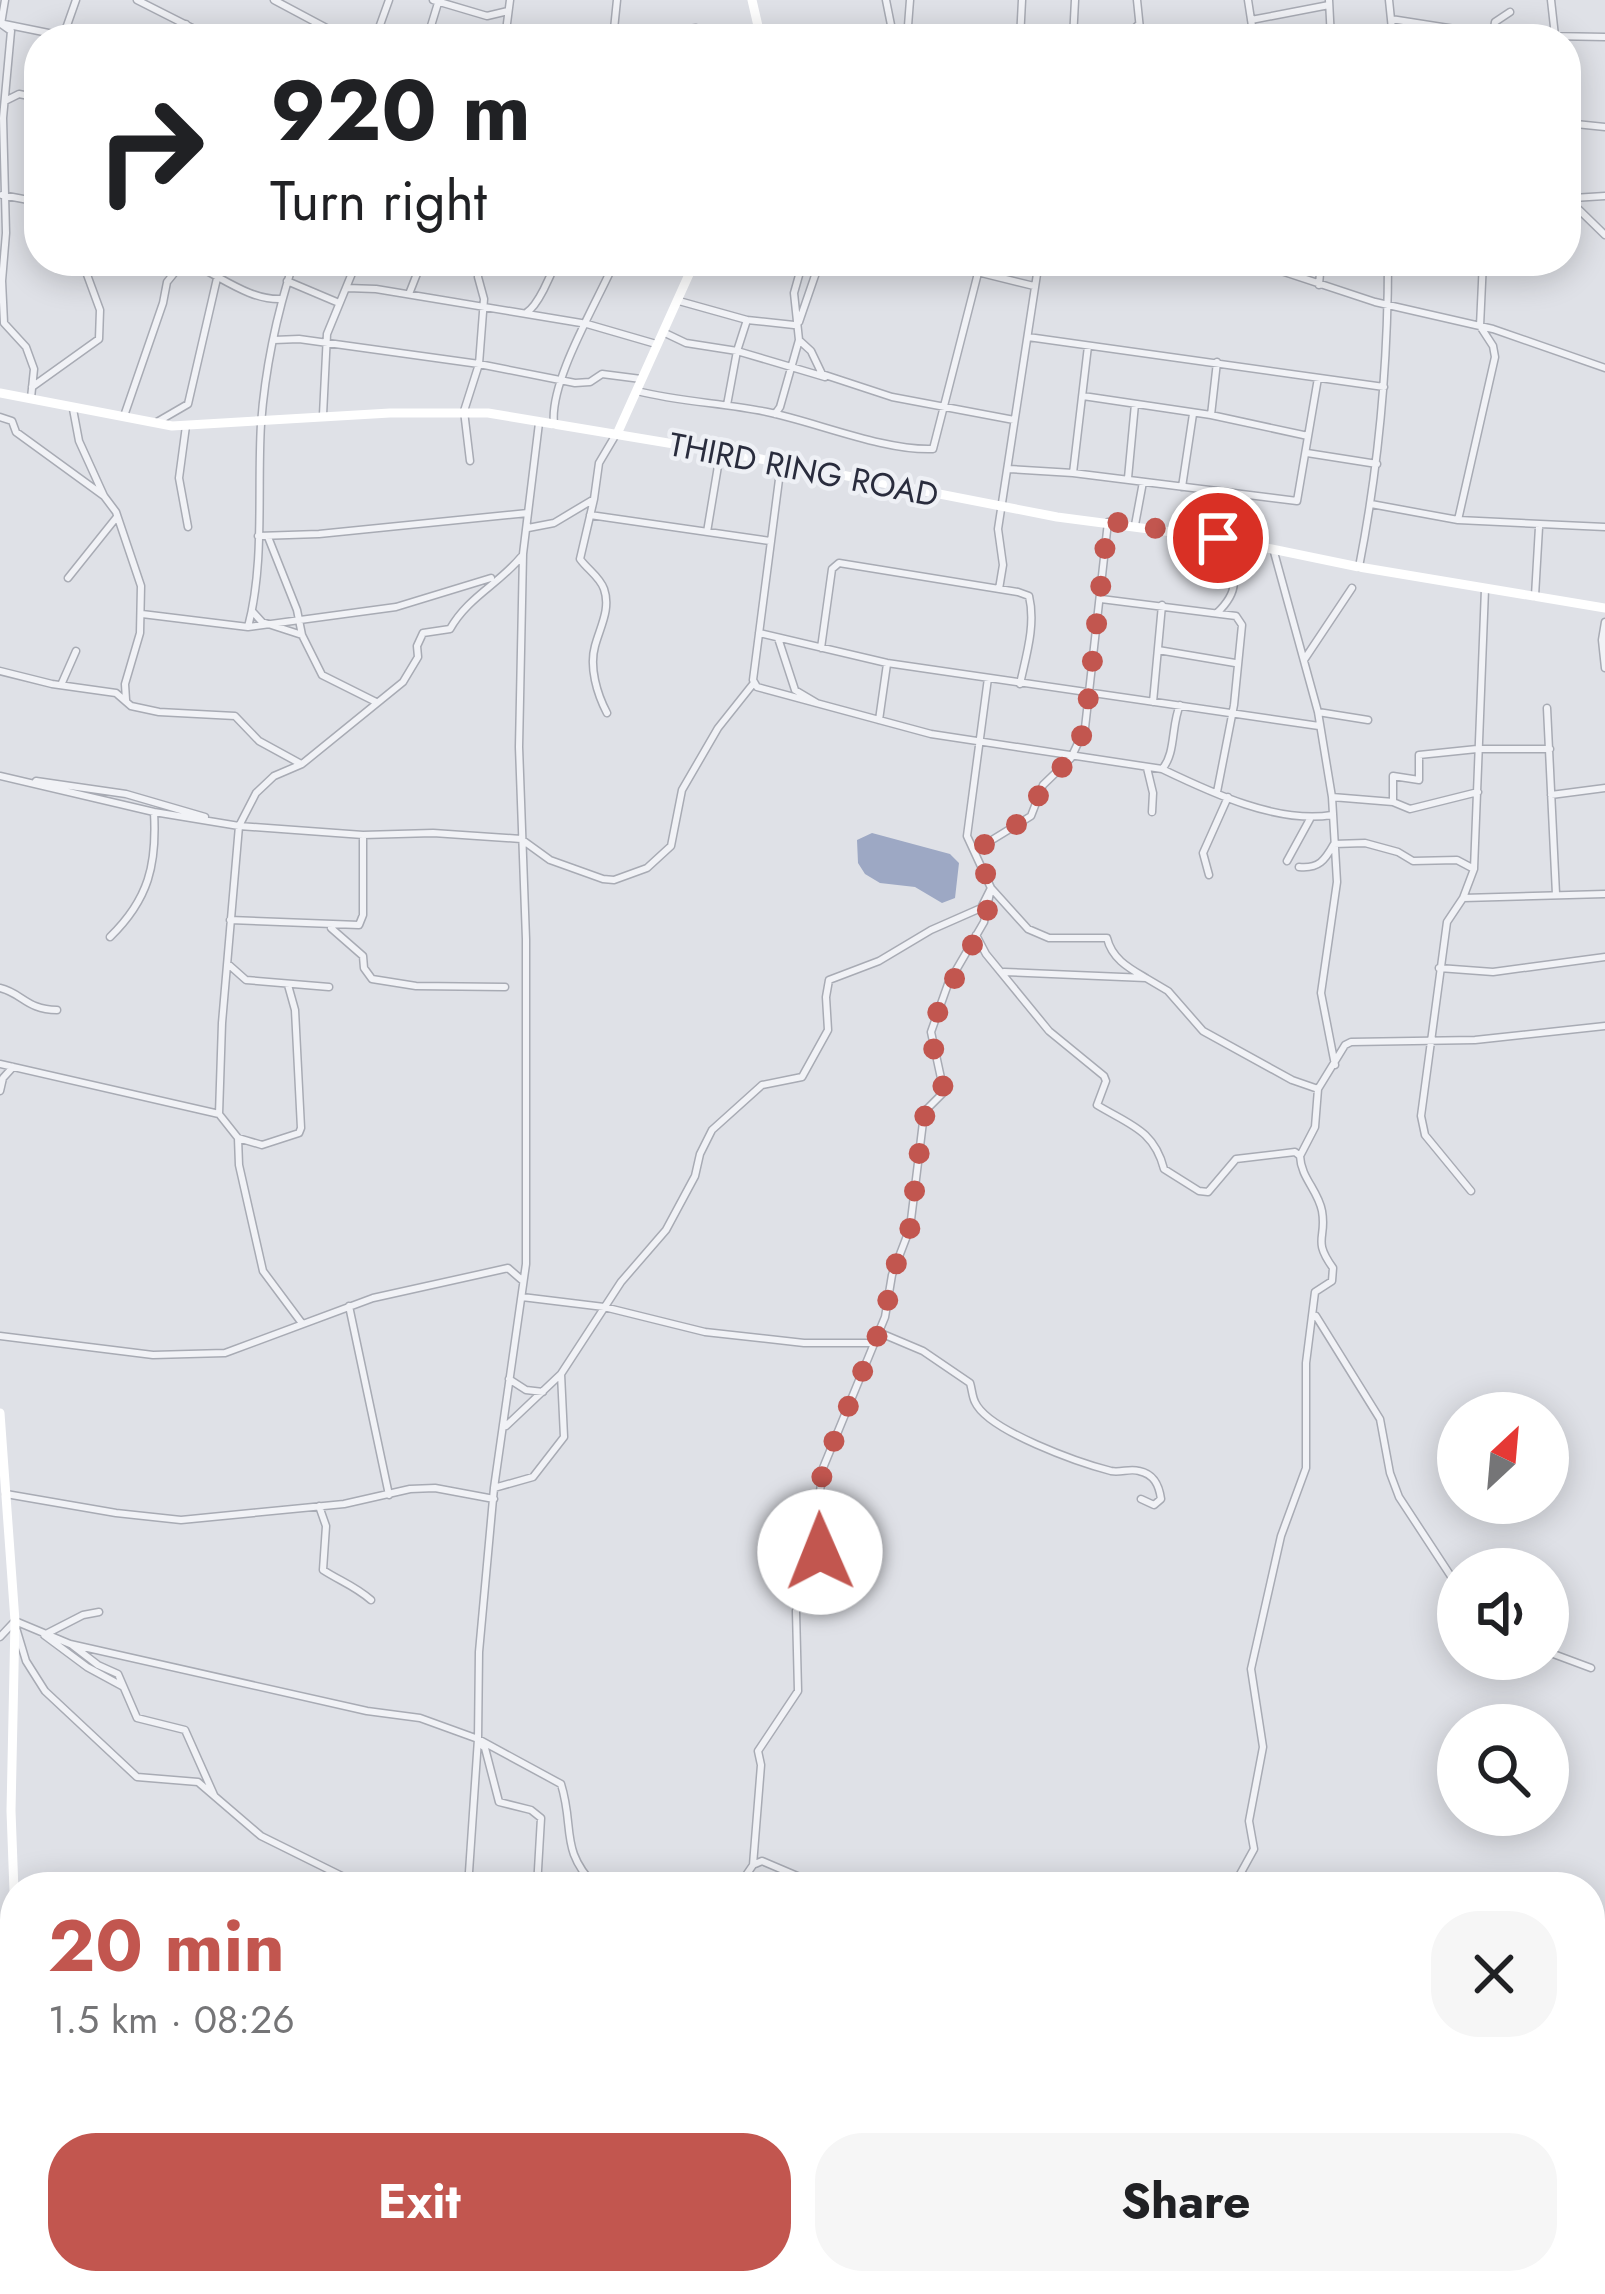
<!DOCTYPE html>
<meta charset="utf-8">
<style>
:root{--surface:#fff;--page:#f6f6f6;--text:#202124;--muted:#757577;--accent:#c2564f}
body{margin:0;font-family:Jost,sans-serif;background:var(--page);color:var(--text);height:100vh;display:flex;flex-direction:column;font-size:45px;white-space:nowrap}
*{box-sizing:border-box;margin:0}
p{font-size:39px;color:var(--muted)}
.icon{flex:none;width:66px;height:66px;fill:none;stroke:currentColor;stroke-width:2;stroke-linecap:round;stroke-linejoin:round}
.map{position:relative;flex:1;overflow:hidden}
.details{position:absolute;left:0px;top:1872px;width:1605px;height:423px;display:flex;flex-direction:column;background:var(--surface);border-radius:48px 48px 0 0;box-shadow:0 6px 30px #0003}
.details>*{flex:none}
.guide{position:absolute;left:24px;top:24px;width:1557px;height:252px;border-radius:48px;box-shadow:0 6px 30px #0003;background:#fff;color:var(--text);overflow:hidden}
.needle{width:78px;rotate:26deg}
.tools{position:absolute;left:1437px;top:1392px;display:grid;gap:24px}
.tools a{display:grid;place-items:center;width:132px;height:132px;border-radius:50%;background:var(--surface);box-shadow:0 6px 30px #0003;font-size:60px}
.pin{position:absolute;display:grid;place-items:center;width:102px;height:102px;color:#fff;margin:-51px;border:6px solid #fff;border-radius:50%;box-shadow:0 3px 12px #0007}
.me{position:absolute;width:132px;margin:-66px;rotate:359deg;stroke-linejoin:round;filter:drop-shadow(0 0 9px #0008)}
.turn{display:flex;align-items:center;gap:42px;height:252px;padding:0 48px;font-size:54px}
.turn .icon{width:156px;height:156px;stroke-width:2.5}
.turn b{display:block;font-size:84px;line-height:102px}
.round{display:grid;place-items:center;flex:none;width:126px;height:126px;border-radius:48px;background:var(--page)}
.head{display:flex;align-items:center;justify-content:space-between;height:204px;padding:0 48px}
h1{font-size:72px;font-weight:700;line-height:90px;color:var(--accent)}
.primary-button{display:flex;gap:24px;margin-top:auto;padding:24px 48px}
.primary-button a{flex:1;height:138px;border-radius:48px;background:var(--accent);color:#fff;font-size:48px;font-weight:700;line-height:138px;text-align:center}
.primary-button a+a{background:var(--page);color:var(--text)}
.map>svg:first-child{display:block}
.water{fill:#9da8c4}
.lines{fill:none;stroke-linecap:round;stroke-linejoin:round}
.street-casing{stroke:#a8abb4;stroke-width:9}
.street{stroke:#f1f2f6;stroke-width:6}
.secondary{stroke:#fff;stroke-width:9}
.route{stroke:#c2564f;stroke-width:21;stroke-dasharray:0 37.8}
.labels{text-anchor:middle;stroke-width:9;stroke-linejoin:round;paint-order:stroke}
.street-label{font-size:33px;fill:#292c3d;stroke:#eef0f5}
</style>
<div class="map">
<svg width="1605" height="2294" viewBox="0 0 1605 2294">
<rect width="100%" height="100%" fill="#dfe1e7"/>
<path class="water" d="M872,833l78,21 9,9 -4,35 -13,5 -27,-16 -35,-4 -15,-9 -7,-11 -1,-23z"/>
<g class="lines">
<defs>
<path id="street" d="M5,0l-4,24 10,7 -8,87 3,115 -4,48 2,42 22,24 8,22 -3,29
M137,0l77,39
M274,0l73,39
M433,0l54,16 21,-5
M886,0l5,25 8,14
M1137,0l4,39
M1248,0l6,39
M1329,0l2,39
M1389,0l4,39
M1551,0l4,36
M1391,19l102,16 112,2
M1251,20l78,-15
M4,24l74,15
M64,34l12,-34
M1493,35l2,-13 15,-10
M314,38l17,-7
M179,39l7,-15
M375,39l14,-39
M427,39l11,-36
M505,39l5,-39
M613,39l4,-39
M622,39l74,-11
M907,39l3,-39
M1020,39l2,-39
M1073,39l2,-39
M1107,39l23,-6 9,-9
M5,101l14,-7 20,4
M1566,123l39,4
M2,195l37,7
M1566,197l39,38
M1573,198l32,-2
M186,261c31,12 62,40 96,38
M522,261l32,7
M803,261l-9,32 5,47 12,11 11,23 70,23 122,23
M933,261l101,25
M1251,261l124,41 118,27 112,39
M287,281l52,22
M1319,285l2,-24
M347,288l29,1 211,35 69,20
M409,294l13,-33
M679,301l68,19 -10,31 -10,54
M526,313c12,-7 25,-38 30,-52
M747,320l47,5 5,-3 21,-61
M665,333l21,10 51,8 88,26
M1028,337l356,50
M274,340l25,-1 180,25 96,19 15,-1 12,-8 39,5
M32,387l67,-48 1,-29 -18,-49
M637,391c43,11 87,12 130,21 49,10 117,39 166,37l45,-176
M1083,396l128,19 97,21
M73,409l6,32 25,55 12,16 25,74 -1,47 -15,51 1,16
M775,414l5,-7 19,-67
M323,415l4,-81 30,-73
M1211,415l6,-53
M124,416l39,-113 4,-21 17,-21
M0,417l12,4 4,11 88,64
M157,422l31,-18 33,-143
M554,424c-5,-43 43,-121 61,-163
M186,426l-7,52 9,49
M1307,453l70,11
M470,461l-6,-50 15,-47 5,-65 -6,-22 1,-16
M781,464l-28,216 4,7 174,47 231,35c14,-15 9,-44 18,-64
M1009,469l64,4 224,28 21,-123
M1073,473l15,-127
M1128,478l7,-74
M1182,487l11,-73
M594,499l-14,60c7,10 20,18 24,30 7,20 -4,38 -9,57 -6,21 2,48 12,67
M1371,504l87,16 147,7
M590,515l180,26
M1458,520l37,-163 -2,-11 -13,-20 3,-65
M1135,525l8,-43
M528,528l26,-5 40,-24 5,-36 16,-27
M707,532l13,-78
M258,536l61,-2 209,-21
M268,537l29,73 5,25
M1274,552l44,160 14,85 5,85 -16,111 14,72
M1359,567c20,-102 29,-203 29,-306
M68,578l48,-60
M999,589l4,-24 -5,-36 41,-268
M1535,596l4,-69
M1101,599l135,17 6,9 -8,80 -17,87
M252,611l10,11 40,13 20,40 54,27
M1217,613c30,-29 13,-42 1,-75
M142,614l106,13 148,-20 95,-29
M1605,622l-3,18 3,28
M248,627c17,-65 9,-136 13,-203 4,-54 16,-111 33,-163
M759,633l128,30 432,63
M778,638l17,52 22,13
M821,648l11,-79 7,-6 179,29 11,4c7,29 -3,60 -9,88
M1158,650l77,13
M1304,660l48,-72
M0,671l52,13 64,9 15,13 28,6 76,4 24,25 42,23
M61,685l15,-34
M1153,702l9,-97
M1547,708l9,186
M1318,712l50,8
M879,720l8,-56
M1147,768l6,25 -1,19
M1162,769c50,24 116,55 170,46
M0,776l154,36 85,14 124,9 70,-2 88,6 29,21 53,19 11,1 33,-12 24,-22 11,-56 36,-62 35,-44
M36,781l90,13 79,23
M1551,795l54,-7
M1332,797l61,5v-26l26,4v-25l58,-6h73
M1393,802l17,7 68,-17
M974,851l57,-35 12,-31 28,-27 14,-30 23,-206
M1287,861l23,-42
M1299,867c20,2 26,-7 35,-23l31,-1 33,9 15,9 44,-1 17,9
M1209,875l-6,-22 25,-56
M1463,898l142,-4
M230,920l129,5 4,-10v-80
M331,928l32,28 1,12 8,11 44,7 89,1
M976,935l10,19 63,77 55,45 2,5 -9,24c33,20 57,25 67,64l35,22 9,1 28,-33 59,-7 5,4c1,22 18,34 22,55 5,28 -10,28 11,57l-1,13 -17,11 -9,71v105l-25,68 -30,133 12,78 -14,74 5,28 -21,38
M110,937c39,-38 47,-73 44,-125
M228,964l18,16 83,7
M1439,968l54,4 112,-15
M1004,972l142,6 22,13 35,40 89,49 26,9
M0,988c22,5 27,22 57,22
M0,1064l219,50
M0,1091l3,-13 10,-11
M238,1138l24,7 37,-12 2,-5 -6,-118 -7,-25
M1300,1156l15,-29 3,-38 27,-44 6,-3 124,-2 130,-14
M1471,1191l-46,-56 -4,-19 26,-194 16,-24 11,-29 11,-280
M522,1297l82,10 101,25 99,11h68
M349,1306l40,189
M1316,1316l64,103 10,54 9,24 59,90
M301,1322l-38,-51 -24,-106 -1,-27 -19,-24 3,-91 17,-197 17,-33 18,-17 28,-12 101,-82 15,-25 -1,-11 6,-13 27,-4c18,-32 49,-45 71,-72
M878,1332l45,19 47,32c2,6 2,13 5,19 13,29 105,61 136,69 10,2 19,-3 28,0 15,3 20,14 22,28l-7,6 -13,-6
M0,1336l153,19 72,-2 148,-55 135,-30 15,13
M509,1379l17,11 17,2
M506,1426l55,-52
M494,1488l39,-11 31,-40 -3,-63 60,-92 45,-52 29,-54 5,-22 12,-24 50,-45 40,-8 26,-47 -2,-33 3,-17 50,-19 52,-31 50,-22 10,-20 37,41 21,9h58c5,21 22,30 39,40
M6,1494l110,19 65,7 163,-16 66,-15 25,-1 59,11
M319,1506l7,20 -3,44c17,11 32,16 48,30
M99,1612l-16,3 -39,20 43,32 35,19
M17,1631l9,30 19,30 92,86 61,5 63,54 103,51
M0,1637l15,-16 55,23 297,67 53,7 58,21 83,45c14,45 -2,65 35,103
M72,1645l26,20 20,9 19,44 48,12 29,65
M1548,1652l43,16
M478,1742l7,6 14,54 32,8 10,8 -4,69
M755,1864l7,-3 61,26
M402,1887l9,-6 93,6
M468,1887l10,-148 1,-87 15,-164 32,-224v-325l-7,-192 4,-193 16,-131
M738,1887l15,-22 8,-100 -3,-14 40,-60 -2,-80 24,-58 -3,-38 6,-47 62,-151 7,-42 18,-47 13,-106 4,-13 17,-17 -13,-60 17,-48 36,-62 7,-34 -24,-52 21,-158
M0,2136l15,2
M1590,2241l15,5
M0,2259l1,-6 12,-2 2,-8
M91,2280l11,14
M333,2280l36,14
M630,2280l20,14
M1124,2280l34,9 24,-9
M55,2294l5,-14
M289,2294l9,-14
M426,2294l10,-14
M490,2294v-14
M574,2294l54,-14
M813,2294l2,-14
M1094,2294l7,-14"/>
</defs>
<use href="#street" class="street-casing"/>
<use href="#street" class="street"/>
<path class="secondary" d="M752,0l9,39
M0,393l172,33 218,-13h98l252,42 317,62 161,21 141,29 246,41
M617,434l78,-173
M0,1413l15,208 -4,190 4,107
M35,2280l1,14"/>
</g>
<g class="lines">
<path class="route" d="M820,1552l-3,-37 6,-47 62,-151 7,-42 18,-47 13,-106 4,-13 17,-17c-3,-20 -15,-47 -11,-66 10,-38 64,-108 57,-140 -3,-12 -11,-25 -16,-35l56,-35 13,-31 29,-27 13,-30 23,-207 110,17"/>
</g>
<g class="labels">
<g class="street-label">
<text transform="translate(804 469) rotate(11)" y="12">THIRD RING ROAD</text>
</g>
</g>
</svg>
<div class="tools">
<a><svg class="needle" viewBox="-14 -14 28 28"><path d="M0-13l5 13h-10z" fill="#e53935"/><path d="M0 13l5-13h-10z" fill="#757577"/></svg></a>
<a><svg class="icon" aria-label="sound" viewBox="0 0 24 24"><path d="M4 9h4l5-4v14l-5-4H4zM17 9q2 3 0 6"/></svg></a>
<a><svg class="icon" aria-label="search" viewBox="0 0 24 24"><circle cx="10" cy="10" r="6"/><path d="M15 15l6 6"/></svg></a>
</div>
<div class="pin" style="left:1218px;top:538px;background:#d93025"><svg class="icon" aria-label="arrive" viewBox="0 0 24 24"><path d="M6 21V4h12l-3 4 3 4H6"/></svg></div>
<svg class="me" style="left:820px;top:1552px" viewBox="-20 -20 40 40"><circle r="19" fill="#fff"/><path d="M0-13L10 11 0 6-10 11z" fill="#c2564f"/></svg>
<div class="guide">
<div class="turn"><svg class="icon" aria-label="right" viewBox="0 0 24 24"><path d="M7 20v-9h11M14 6l5 5-5 5"/></svg><div><b>920 m</b>Turn right</div></div>
</div>
<section class="details">
<div class="head"><div><h1>20 min</h1><p>1.5 km · 08:26</p></div><a class="round"><svg class="icon" aria-label="close" viewBox="0 0 24 24"><path d="M6 6l12 12M18 6L6 18"/></svg></a></div>
<div class="primary-button"><a>Exit</a><a>Share</a></div>
</section>
</div>
